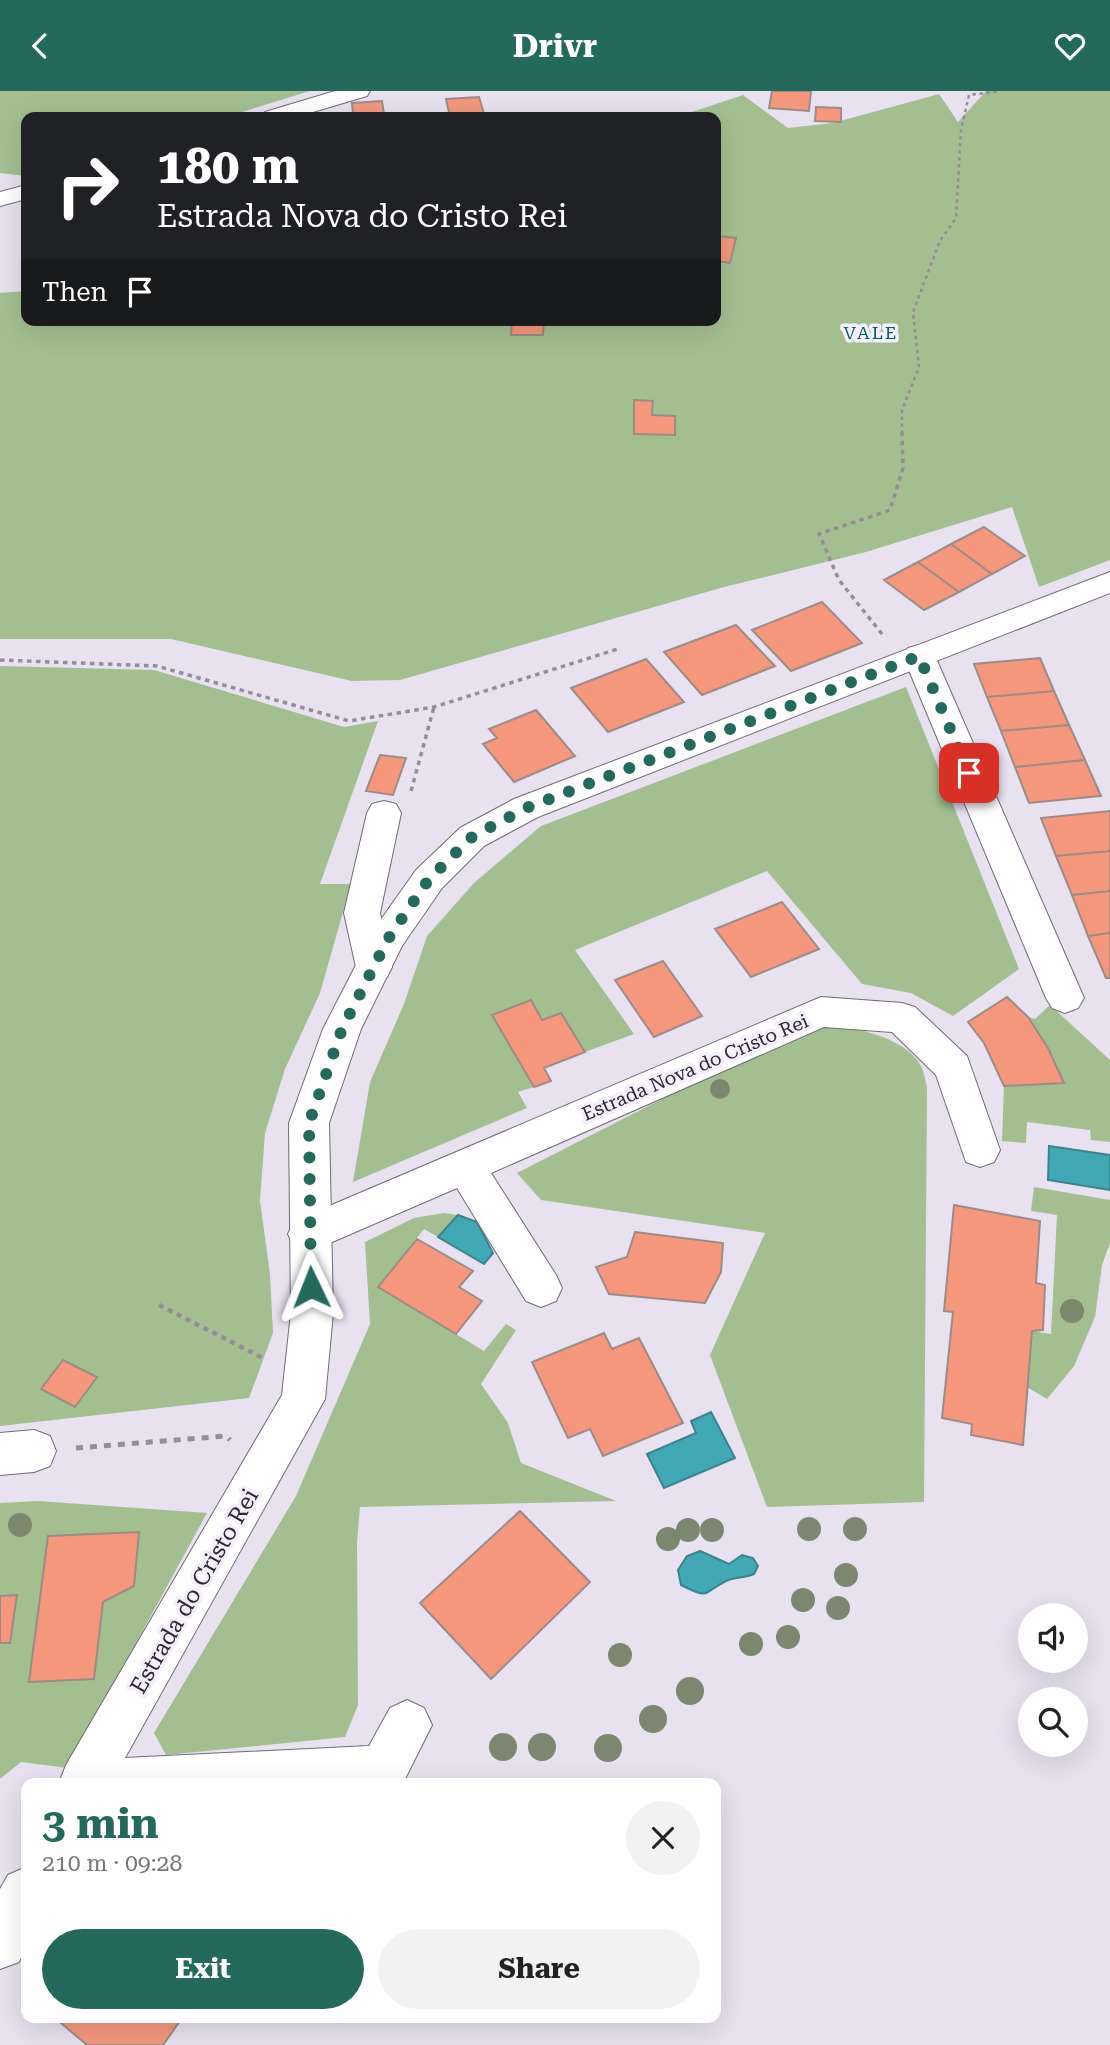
<!DOCTYPE html>
<meta charset="utf-8">
<style>
:root{--surface:#fff;--page:#f2f2f2;--text:#222;--muted:#767676;--accent:#23695d}
body{margin:0;font-family:"Roboto Serif",serif;background:var(--page);color:var(--text);height:100vh;display:flex;flex-direction:column;font-size:26px;white-space:nowrap}
*{box-sizing:border-box;margin:0}
p{font-size:23px;color:var(--muted)}
.icon{flex:none;width:38px;height:38px;fill:none;stroke:currentColor;stroke-width:2;stroke-linecap:round;stroke-linejoin:round}
.map{position:relative;flex:1;overflow:hidden}
.drawer{position:absolute;left:21px;top:1687px;width:700px;height:245px;display:flex;flex-direction:column;background:var(--surface);border-radius:14px;box-shadow:0 7px 28px #0002}
.drawer>*{flex:none}
.guide{position:absolute;left:21px;top:21px;width:700px;height:214px;border-radius:14px;box-shadow:0 7px 28px #0002;background:#202124;color:#fff;overflow:hidden}
.tools{position:absolute;left:1018px;top:1512px;display:grid;gap:14px}
.tools a{display:grid;place-items:center;width:70px;height:70px;border-radius:50%;background:var(--surface);box-shadow:0 7px 28px #0002;font-size:35px}
.pin{position:absolute;display:grid;place-items:center;width:60px;height:60px;color:#fff;margin:-30px;border-radius:14px;box-shadow:0 4px 10px #0006}
.me{position:absolute;width:77px;margin:-38px;rotate:358deg;stroke-linejoin:round;filter:drop-shadow(0 0 5px #0008)}
.turn{display:flex;align-items:center;gap:24px;height:147px;padding:0 21px;font-size:32px}
.turn .icon{width:91px;height:91px;stroke-width:2.5}
.turn b{display:block;font-size:49px;line-height:60px}
.then{display:flex;align-items:center;height:66px;padding:0 21px;background:#0003;gap:14px;font-size:26px}
.round{display:grid;place-items:center;flex:none;width:74px;height:74px;border-radius:37px;background:var(--page)}
.headline{display:flex;align-items:center;justify-content:space-between;height:119px;padding:0 21px}
h1{font-size:42px;font-weight:700;line-height:52px;color:var(--accent)}
.action{display:flex;gap:14px;margin-top:auto;padding:14px 21px}
.action a{flex:1;height:80px;border-radius:42px;background:var(--accent);color:#fff;font-size:28px;font-weight:700;line-height:80px;text-align:center}
.action a+a{background:var(--page);color:var(--text)}
header{display:flex;justify-content:space-between;align-items:center;height:91px;padding:0 21px;background:var(--accent);color:#fff;font-size:32px;font-weight:700}
.map>svg:first-child{display:block}
.green{fill:#a3bf90}
.water{fill:#41a9b4;stroke:#3b838c;stroke-width:2}
.building{fill:#f4977c;stroke:#9c8b86;stroke-width:2}
.lines{fill:none;stroke-linecap:round;stroke-linejoin:round}
.minor-casing{stroke:#706b78;stroke-width:2}
.tertiary-casing{stroke:#706b78;stroke-width:2}
.path-far3{stroke:#928d98;stroke-width:2.5;stroke-dasharray:3.5 3.5;stroke-linecap:butt}
.path-far2{stroke:#928d98;stroke-width:3.5;stroke-dasharray:4.5 4.5;stroke-linecap:butt}
.path-far1{stroke:#928d98;stroke-width:4.5;stroke-dasharray:5 5;stroke-linecap:butt}
.path{stroke:#928d98;stroke-width:5;stroke-dasharray:7 7;stroke-linecap:butt}
.minor{fill:#fff;fill-rule:evenodd}
.tertiary{fill:#fff;fill-rule:evenodd}
.tree{fill:#7b876e}
.route{stroke:#23695d;stroke-width:12;stroke-dasharray:0 21.6}
.labels{text-anchor:middle;stroke-width:7;stroke-linejoin:round;paint-order:stroke}
.far-neighbourhood-label{font-size:18px;letter-spacing:2px;fill:#006054;stroke:#f4eefe}
.street-label{font-size:19px;fill:#2c292f;stroke:#f4eefe}
.near-street-label{font-size:23px;fill:#2c292f;stroke:#f4eefe}
</style>
<header><svg class="icon" aria-label="back" viewBox="0 0 24 24"><path d="M15 5l-7 7 7 7"/></svg>Drivr<svg class="icon" aria-label="heart" viewBox="0 0 24 24"><path d="M12 20l-8-8c-3-5 5-10 8-4 3-6 11-1 8 4z"/></svg></header>
<div class="map">
<svg width="1110" height="1954" viewBox="0 0 1110 1954">
<rect width="100%" height="100%" fill="#e7e1f0"/>
<path class="green" d="M0,0h310l-84,26h-200v59l-26,-3z
M986,0h124v469l-71,27 -27,-80 -146,45 -142,35 -324,93 -48,1 -181,-42h-171v-346l26,-2v29h690v-203h-39l66,-22 45,33 45,-5 106,-29 19,28z
M0,575l154,4 190,57 34,-6 -58,163h31l-31,109 -35,76 -20,64 -5,68 10,73 3,59 -24,65 -249,28z
M906,596l113,282 -66,47 -42,-23 -49,-9 -95,-113 -192,79 59,84 -49,18 -24,-39 -19,7 -11,-20 -38,14 41,73 -16,5 9,16 -174,74 17,-100 34,-78 23,-68 47,-53 67,-57z
M1050,914l60,55v82l-19,-2 -1,-10 -63,-8 -1,21 -24,-2 2,-55 59,-3 -15,-35 -20,-31 7,2z
M811,932c32,2 93,11 110,43 3,6 4,14 6,21l-3,415 -157,5 -57,-152 55,-122 -224,-33 -24,-27z
M1034,1096l76,13v43l-8,22 -7,52 -21,49 -27,33 -20,-12 5,-56 19,3 6,-119 -26,-4z
M444,1122l14,2 -20,22 -14,-8 -46,58 106,64 22,-27 10,6 -35,54 27,39 13,40 95,38 -256,6 -3,35 1,163 -13,32 -179,18 -12,-22 142,-237 74,-172 -5,-82 49,-24z
M38,1410l169,12 -139,255 -47,-6 -21,17v-276z"/>
<path class="water" d="M1049,1055l61,9v35l-62,-10z
M458,1124l19,7 16,31 -9,11 -46,-27z
M711,1321l24,46 -71,30 -17,-34 49,-21 -5,-12z
M700,1460l29,13 13,-9 11,3 5,8 -4,8c-9,4 -20,3 -28,7 -24,12 -15,19 -45,4l-3,-15 9,-14z"/>
<path class="building" d="M772,0h39l-2,20 -40,-3z
M479,6l5,17 -34,3 -4,-18z
M382,10l2,13 -31,2 -1,-13z
M816,16l25,1v14l-26,-1z
M716,145l20,2 -6,25 -14,-2z
M512,229h32l-1,15h-32z
M634,309l19,1 -1,14 23,1v19l-41,-1z
M984,436l41,29 -33,18 -41,-30z
M951,453l41,30 -33,18 -41,-30z
M918,471l41,30 -35,18 -40,-30z
M822,511l40,41 -71,28 -39,-41z
M736,534l39,41 -73,29 -38,-43z
M1040,567l14,33 -67,6 -13,-33z
M646,568l38,43 -76,30 -37,-44z
M1054,600l15,34 -68,6 -14,-34z
M536,619l39,46 -61,26 -31,-38 14,-6 -8,-9z
M1069,634l16,35 -70,7 -14,-36z
M380,664l26,3 -13,37 -27,-4z
M1085,669l16,36 -72,7 -14,-36z
M1110,720v40l-54,5 -15,-38z
M1110,760v40l-38,4 -16,-39z
M1110,800v42l-22,3 -16,-41z
M782,811l37,47 -68,28 -36,-48z
M1110,842v45h-4l-18,-42z
M663,870l39,55 -48,21 -39,-57z
M1007,906l21,20 20,31 16,35 -60,3 -20,-43 -16,-21z
M531,909l11,20 19,-7 24,39 -41,16 7,13 -17,6 -42,-72z
M954,1114l86,16 -4,62 9,2 -2,45 -11,1 -9,114 -52,-10 1,-11 -30,-6 11,-106 -9,-1z
M635,1141l88,11 -2,29 -16,31 -96,-9 -13,-27 31,-10z
M417,1148l56,32 -14,16 23,14 -26,33 -78,-47z
M604,1242l8,16 27,-11 44,85 -80,33 -13,-27 -22,9 -36,-76z
M63,1269l34,17 -22,30 -34,-18z
M520,1420l70,71 -99,97 -71,-76z
M139,1441l-5,54 -31,16 -9,77 -65,3 19,-146z
M17,1504l-7,48h-10v-47z
M55,1927h127l-19,27h-76z"/>
<g class="lines">
<defs>
<path id="minor" d="M335,0h35l-3,5 -71,21h-35l4,-5z
M26,94v14l-26,7v-14z
M919,554l11,3 5,8 149,342 -6,10 -13,5 -13,-5 -6,-10 -143,-342 5,-8z
M384,710l12,3 5,9 -21,100 12,54 -5,10 -13,4 -13,-4 -5,-10 -12,-54 23,-100 5,-9z
M821,906l81,6 13,4 52,49 33,94 -6,12 -14,5 -14,-5 -30,-87 -44,-43 -68,-5 -333,146 65,102 6,13 -6,13 -15,6 -15,-6 -69,-113 -148,64 -15,-5 -6,-13 6,-13z
M34,1339l16,6 6,15 -6,15 -16,6 -34,3v-42z
M407,1609l17,8 8,17 -29,58h-304l7,-18 18,-7 245,-12 21,-38z"/>
<path id="tertiary" d="M1110,481v21l-572,224 -54,29 -42,42 -40,58 -41,83 -32,94 4,190 -8,86 -214,384h-52l7,-18 216,-370 9,-82 -2,-190 34,-94 52,-101 41,-58 44,-42 54,-29z
M26,1776v80l-7,15 -19,7v-80l8,-14z"/>
</defs>
<use href="#minor" class="minor-casing"/>
<use href="#tertiary" class="tertiary-casing"/>
<path class="path-far3" d="M902,343v-24l17,-43 -6,-55 27,-71 16,-23 5,-88 8,-35 30,-4"/>
<path class="path-far2" d="M882,543l-43,-54 -20,-46 71,-24 13,-42 -1,-36
M0,569l157,6 192,55 85,-14 187,-59
M411,700l23,-84"/>
<path class="path-far1" d="M159,1214l106,54"/>
<path class="path" d="M76,1357l150,-12 4,4"/>
<use href="#minor" class="minor"/>
<use href="#tertiary" class="tertiary"/>
</g>
<g class="tree">
<circle cx="720" cy="998" r="10"/>
<circle cx="1072" cy="1220" r="12"/>
<circle cx="20" cy="1434" r="12"/>
<circle cx="809" cy="1438" r="12"/>
<circle cx="855" cy="1438" r="12"/>
<circle cx="688" cy="1439" r="12"/>
<circle cx="712" cy="1439" r="12"/>
<circle cx="668" cy="1448" r="12"/>
<circle cx="846" cy="1484" r="12"/>
<circle cx="803" cy="1509" r="12"/>
<circle cx="838" cy="1517" r="12"/>
<circle cx="788" cy="1546" r="12"/>
<circle cx="751" cy="1553" r="12"/>
<circle cx="620" cy="1564" r="12"/>
<circle cx="690" cy="1600" r="14"/>
<circle cx="653" cy="1628" r="14"/>
<circle cx="503" cy="1656" r="14"/>
<circle cx="542" cy="1656" r="14"/>
<circle cx="608" cy="1657" r="14"/>
</g>
<g class="lines">
<path class="route" d="M311,1196l-2,-164 33,-94 46,-90 41,-60 43,-42 54,-29 393,-152 50,117"/>
</g>
<g class="labels">
<g class="far-neighbourhood-label">
<text x="871" y="248">VALE</text>
</g>
<g class="street-label">
<text transform="translate(695 976) rotate(-23)" y="7">Estrada Nova do Cristo Rei</text>
</g>
<g class="near-street-label">
<text transform="translate(194 1500) rotate(-60)" y="8">Estrada do Cristo Rei</text>
</g>
</g>
</svg>
<div class="tools">
<a><svg class="icon" aria-label="sound" viewBox="0 0 24 24"><path d="M4 9h4l5-4v14l-5-4H4zM17 9q2 3 0 6"/></svg></a>
<a><svg class="icon" aria-label="search" viewBox="0 0 24 24"><circle cx="10" cy="10" r="6"/><path d="M15 15l6 6"/></svg></a>
</div>
<div class="pin" style="left:969px;top:682px;background:#d93025"><svg class="icon" aria-label="arrive" viewBox="0 0 24 24"><path d="M6 21V4h12l-3 4 3 4H6"/></svg></div>
<svg class="me" style="left:311px;top:1196px" viewBox="-20 -20 40 40"><path d="M0-17L14 15 0 8-14 15z" fill="#23695d" stroke="#fff" stroke-width="4"/></svg>
<div class="guide">
<div class="turn"><svg class="icon" aria-label="right" viewBox="0 0 24 24"><path d="M7 20v-9h11M14 6l5 5-5 5"/></svg><div><b>180 m</b>Estrada Nova do Cristo Rei</div></div>
<div class="then">Then<svg class="icon" aria-label="arrive" viewBox="0 0 24 24"><path d="M6 21V4h12l-3 4 3 4H6"/></svg></div>
</div>
<section class="drawer">
<div class="headline"><div><h1>3 min</h1><p>210 m · 09:28</p></div><a class="round"><svg class="icon" aria-label="close" viewBox="0 0 24 24"><path d="M6 6l12 12M18 6L6 18"/></svg></a></div>
<div class="action"><a>Exit</a><a>Share</a></div>
</section>
</div>
